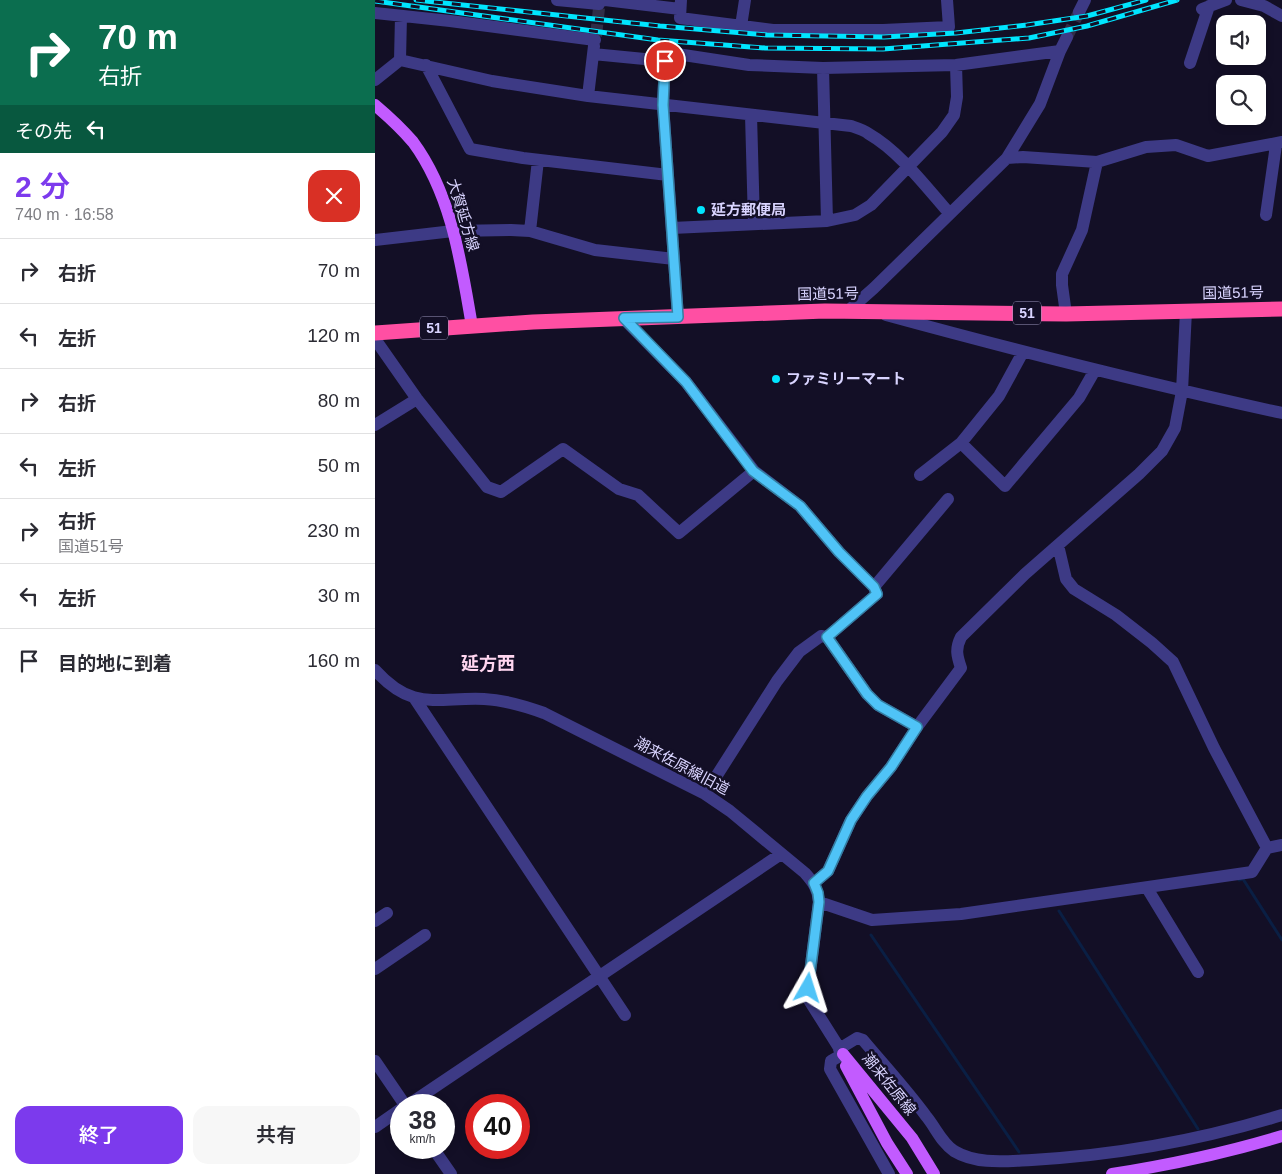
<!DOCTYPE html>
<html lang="ja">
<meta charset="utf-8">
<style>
:root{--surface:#fff;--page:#f7f7f7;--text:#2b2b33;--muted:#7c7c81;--line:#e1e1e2;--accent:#7c3aed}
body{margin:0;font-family:Helvetica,"Noto Sans JP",sans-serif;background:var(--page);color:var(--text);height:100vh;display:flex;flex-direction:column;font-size:19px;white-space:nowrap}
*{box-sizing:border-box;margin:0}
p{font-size:16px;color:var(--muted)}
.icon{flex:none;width:28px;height:28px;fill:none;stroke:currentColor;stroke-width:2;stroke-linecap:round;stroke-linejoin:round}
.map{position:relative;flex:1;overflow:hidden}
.details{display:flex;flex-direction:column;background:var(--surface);width:375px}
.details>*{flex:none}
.guide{background:#0b6e4f;color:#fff;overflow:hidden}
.tools{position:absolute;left:841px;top:15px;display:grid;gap:10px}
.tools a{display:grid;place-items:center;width:50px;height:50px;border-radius:10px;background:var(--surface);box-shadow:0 2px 8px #0003;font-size:25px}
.speed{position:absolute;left:15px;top:1094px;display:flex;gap:10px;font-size:25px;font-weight:700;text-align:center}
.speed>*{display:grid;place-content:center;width:65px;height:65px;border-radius:50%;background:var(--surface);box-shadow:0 2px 8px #0003;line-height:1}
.speed small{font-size:12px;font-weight:400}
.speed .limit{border:8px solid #d22;background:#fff;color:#111}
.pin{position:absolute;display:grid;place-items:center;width:42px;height:42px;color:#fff;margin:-21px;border:2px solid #fff;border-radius:50%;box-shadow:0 1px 5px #0007}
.me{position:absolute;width:55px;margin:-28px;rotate:6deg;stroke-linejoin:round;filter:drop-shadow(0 0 4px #0008)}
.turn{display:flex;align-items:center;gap:18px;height:105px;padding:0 15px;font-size:22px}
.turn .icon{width:65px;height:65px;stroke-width:2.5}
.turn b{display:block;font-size:35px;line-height:42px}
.then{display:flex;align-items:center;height:48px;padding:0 15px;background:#0003;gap:10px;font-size:19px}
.round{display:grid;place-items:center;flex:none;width:52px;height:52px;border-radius:15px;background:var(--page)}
.summary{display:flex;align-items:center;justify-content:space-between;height:85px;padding:0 15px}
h1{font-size:30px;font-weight:600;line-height:38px;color:var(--accent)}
.primary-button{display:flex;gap:10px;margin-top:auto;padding:10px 15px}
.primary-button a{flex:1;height:58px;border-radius:15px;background:var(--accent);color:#fff;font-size:20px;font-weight:600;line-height:58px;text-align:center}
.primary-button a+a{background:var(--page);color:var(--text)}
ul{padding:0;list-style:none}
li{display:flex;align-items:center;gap:15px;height:65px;padding:0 15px;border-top:1px solid var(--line)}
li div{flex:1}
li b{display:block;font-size:19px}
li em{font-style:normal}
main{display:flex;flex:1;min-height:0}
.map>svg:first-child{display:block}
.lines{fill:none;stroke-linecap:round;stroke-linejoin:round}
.stream{stroke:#0a1f44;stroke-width:3}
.minor-tunnel{stroke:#312d47;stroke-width:12;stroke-dasharray:12 6;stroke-linecap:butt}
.minor{stroke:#3d3a85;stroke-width:12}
.major{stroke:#c25bff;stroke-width:12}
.highway{stroke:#ff4fa3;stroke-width:15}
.rail-casing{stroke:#00e5ff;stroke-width:5}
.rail{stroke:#130f26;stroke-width:3;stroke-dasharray:9;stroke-linecap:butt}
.route-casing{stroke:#337fa1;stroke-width:12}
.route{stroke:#4fc3f7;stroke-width:9}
.poi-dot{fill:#00e5ff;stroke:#130f26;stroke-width:2}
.labels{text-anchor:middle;stroke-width:5;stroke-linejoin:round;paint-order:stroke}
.shield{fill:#130f26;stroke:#9e99be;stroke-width:1}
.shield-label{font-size:14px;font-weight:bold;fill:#d9d4ff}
.poi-label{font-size:15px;font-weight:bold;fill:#d9d4ff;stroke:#130f26;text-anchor:start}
.street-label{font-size:15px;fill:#d9d4ff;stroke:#130f26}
.quarter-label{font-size:18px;font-weight:bold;fill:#ffd6f0;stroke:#130f26}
</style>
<main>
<section class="details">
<div class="guide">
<div class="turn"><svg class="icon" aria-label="right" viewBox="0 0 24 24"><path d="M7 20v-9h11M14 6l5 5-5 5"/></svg><div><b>70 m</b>右折</div></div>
<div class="then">その先<svg class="icon" aria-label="left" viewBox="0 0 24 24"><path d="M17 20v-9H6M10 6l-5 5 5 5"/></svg></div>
</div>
<div class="summary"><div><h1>2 分</h1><p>740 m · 16:58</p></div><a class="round" style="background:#d93025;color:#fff"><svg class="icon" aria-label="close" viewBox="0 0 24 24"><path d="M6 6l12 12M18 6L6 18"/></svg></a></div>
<ul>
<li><svg class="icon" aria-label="right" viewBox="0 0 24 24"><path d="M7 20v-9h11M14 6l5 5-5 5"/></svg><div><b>右折</b></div><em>70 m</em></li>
<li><svg class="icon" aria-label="left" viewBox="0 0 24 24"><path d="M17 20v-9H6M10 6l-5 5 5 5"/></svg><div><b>左折</b></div><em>120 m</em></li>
<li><svg class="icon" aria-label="right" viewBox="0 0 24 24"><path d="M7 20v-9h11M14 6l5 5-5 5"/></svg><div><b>右折</b></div><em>80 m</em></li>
<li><svg class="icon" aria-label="left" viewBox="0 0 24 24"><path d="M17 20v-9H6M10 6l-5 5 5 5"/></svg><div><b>左折</b></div><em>50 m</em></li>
<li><svg class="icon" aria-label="right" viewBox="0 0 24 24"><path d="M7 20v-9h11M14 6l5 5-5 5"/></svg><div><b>右折</b><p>国道51号</p></div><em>230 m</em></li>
<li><svg class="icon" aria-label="left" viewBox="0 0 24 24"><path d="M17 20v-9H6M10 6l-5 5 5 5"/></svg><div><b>左折</b></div><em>30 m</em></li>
<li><svg class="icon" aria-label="arrive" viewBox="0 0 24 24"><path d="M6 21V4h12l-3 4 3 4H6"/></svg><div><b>目的地に到着</b></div><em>160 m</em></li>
</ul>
<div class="primary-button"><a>終了</a><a>共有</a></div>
</section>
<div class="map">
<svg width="907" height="1174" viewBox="0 0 907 1174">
<rect width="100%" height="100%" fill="#130f26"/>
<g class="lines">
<path class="stream" d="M864,880l4,-1 39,61
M684,911l139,218
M496,935l148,217"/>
<path class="minor-tunnel" d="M221,36l3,-28
M692,37l12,-25"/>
<path class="minor" d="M182,0l42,4
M230,0l75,9
M306,0l-1,18 93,12h110l66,-3 -2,-27
M866,0l23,6 18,10
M827,9l24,-9
M704,12l6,-12
M0,13l75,8 145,19
M366,26l4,-26
M218,54l72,7 -2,44 15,212
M25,60l1,-44
M290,61l12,-7 72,11 74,3 133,-3 104,-14
M815,63l19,-57
M51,65l44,84 53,9 145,17
M448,68l4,153
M0,80l25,-20 92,21 96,15 263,30c6,2 13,4 18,8 30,17 58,54 80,79
M213,96l6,-50
M376,115l3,108
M632,158l33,-54 20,-53 7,-14
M891,215l10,-70
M297,228l155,-7 28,-6 16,-10 71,-73 12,-17 3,-18 -1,-32
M155,231l8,-71
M0,240l78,-9 58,-1 19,1 65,19 79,9
M473,311l26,-23 133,-130 16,-1 74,5 49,-15 30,-2 32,11 74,-14
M691,314l-4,-29v-11l20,-44 15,-68
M511,315c132,36 263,69 396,98
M249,319l62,63 68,89 46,35 39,46 35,35 3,7 -50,43 -6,-1 -22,16 -22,29 -72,113
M0,339l42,60 70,88 14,5 62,-43 56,40 19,6 41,38 75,-62
M0,425l42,-26
M586,443l44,43 74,-88 16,-28
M545,475l41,-32 38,-47 24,-44
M683,545l8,34 8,10 42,26 36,28 21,19 41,86 53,100
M499,587l74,-88
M452,637l40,57 11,11 39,22
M0,670c38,42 61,27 109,29 21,1 41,7 60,14l161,81 25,17 75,62c8,9 13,16 14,29l-11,86 1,12 34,54 -12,7 -1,8 59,105
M40,699l210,316
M439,883l14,-12 23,-51 16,-24 24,-29 26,-40 44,-59c-4,-12 -6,-19 0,-31l64,-63 114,-100 23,-23 13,-23 7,-37 4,-80
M772,888l51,84
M444,902l53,18 89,-6 291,-42 15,-24 15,-3
M0,921l12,-8
M0,969l50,-34
M464,1049l18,-11 6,2c21,25 44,50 63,76 10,12 15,26 28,35 23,14 53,10 78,9 85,-5 169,-20 250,-45
M0,1061l30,44
M33,1105l373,-251
M0,1127l26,-18
M58,1148l18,26"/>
<path class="major" d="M0,105c13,11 27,24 38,37 39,53 48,121 59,184
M468,1054l69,84 22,36
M471,1066l41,77 20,31
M737,1174c57,-9 114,-21 170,-38"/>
<path class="highway" d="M0,333l158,-11 292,-11 241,3 216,-5"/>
<defs>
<path id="rail" d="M41,0l244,26 107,9 117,2 72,-4 71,-8 60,-9 59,-16
M0,1l283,39 107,8 118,1 146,-11 58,-12 90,-26"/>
</defs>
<use href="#rail" class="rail-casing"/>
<use href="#rail" class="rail"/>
</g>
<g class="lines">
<defs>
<path id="route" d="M290,61l-2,44 15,212 -54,1 62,64 67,89 47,35 39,46 35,35 3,7 -50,43 40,57 11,11 39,22 -26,40 -24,29 -16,24 -23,51 -14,12 4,10 1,9 -11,86"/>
</defs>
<use href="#route" class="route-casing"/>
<use href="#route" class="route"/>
</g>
<g class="poi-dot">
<circle cx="326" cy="210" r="5"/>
<circle cx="401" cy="379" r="5"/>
</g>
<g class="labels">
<g class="shield">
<rect x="638" y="301.5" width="28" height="23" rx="4"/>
<rect x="45" y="316.5" width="28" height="23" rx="4"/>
</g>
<g class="shield-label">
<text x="652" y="318">51</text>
<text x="59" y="333">51</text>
</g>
<g class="poi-label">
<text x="336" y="215">延方郵便局</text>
<text x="411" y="384">ファミリーマート</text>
</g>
<g class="street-label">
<text transform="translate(88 215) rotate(73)" y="5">大賀延方線</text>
<text transform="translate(858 293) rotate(-1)" y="5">国道51号</text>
<text transform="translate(453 294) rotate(-1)" y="5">国道51号</text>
<text transform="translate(307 766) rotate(28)" y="5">潮来佐原線旧道</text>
<text transform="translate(514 1084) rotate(51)" y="5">潮来佐原線</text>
</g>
<g class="quarter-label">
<text x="113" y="670">延方西</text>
</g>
</g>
</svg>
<div class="tools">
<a><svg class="icon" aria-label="sound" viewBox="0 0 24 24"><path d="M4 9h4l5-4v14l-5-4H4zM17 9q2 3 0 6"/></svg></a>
<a><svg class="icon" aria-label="search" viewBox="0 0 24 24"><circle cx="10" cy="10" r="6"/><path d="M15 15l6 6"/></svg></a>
</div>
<div class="speed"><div>38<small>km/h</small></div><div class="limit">40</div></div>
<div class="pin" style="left:290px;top:61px;background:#d93025"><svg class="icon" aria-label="arrive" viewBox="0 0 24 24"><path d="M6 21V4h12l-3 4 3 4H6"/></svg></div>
<svg class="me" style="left:433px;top:988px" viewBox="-20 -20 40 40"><path d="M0-17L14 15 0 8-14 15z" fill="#4fc3f7" stroke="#fff" stroke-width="4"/></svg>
</div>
</main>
